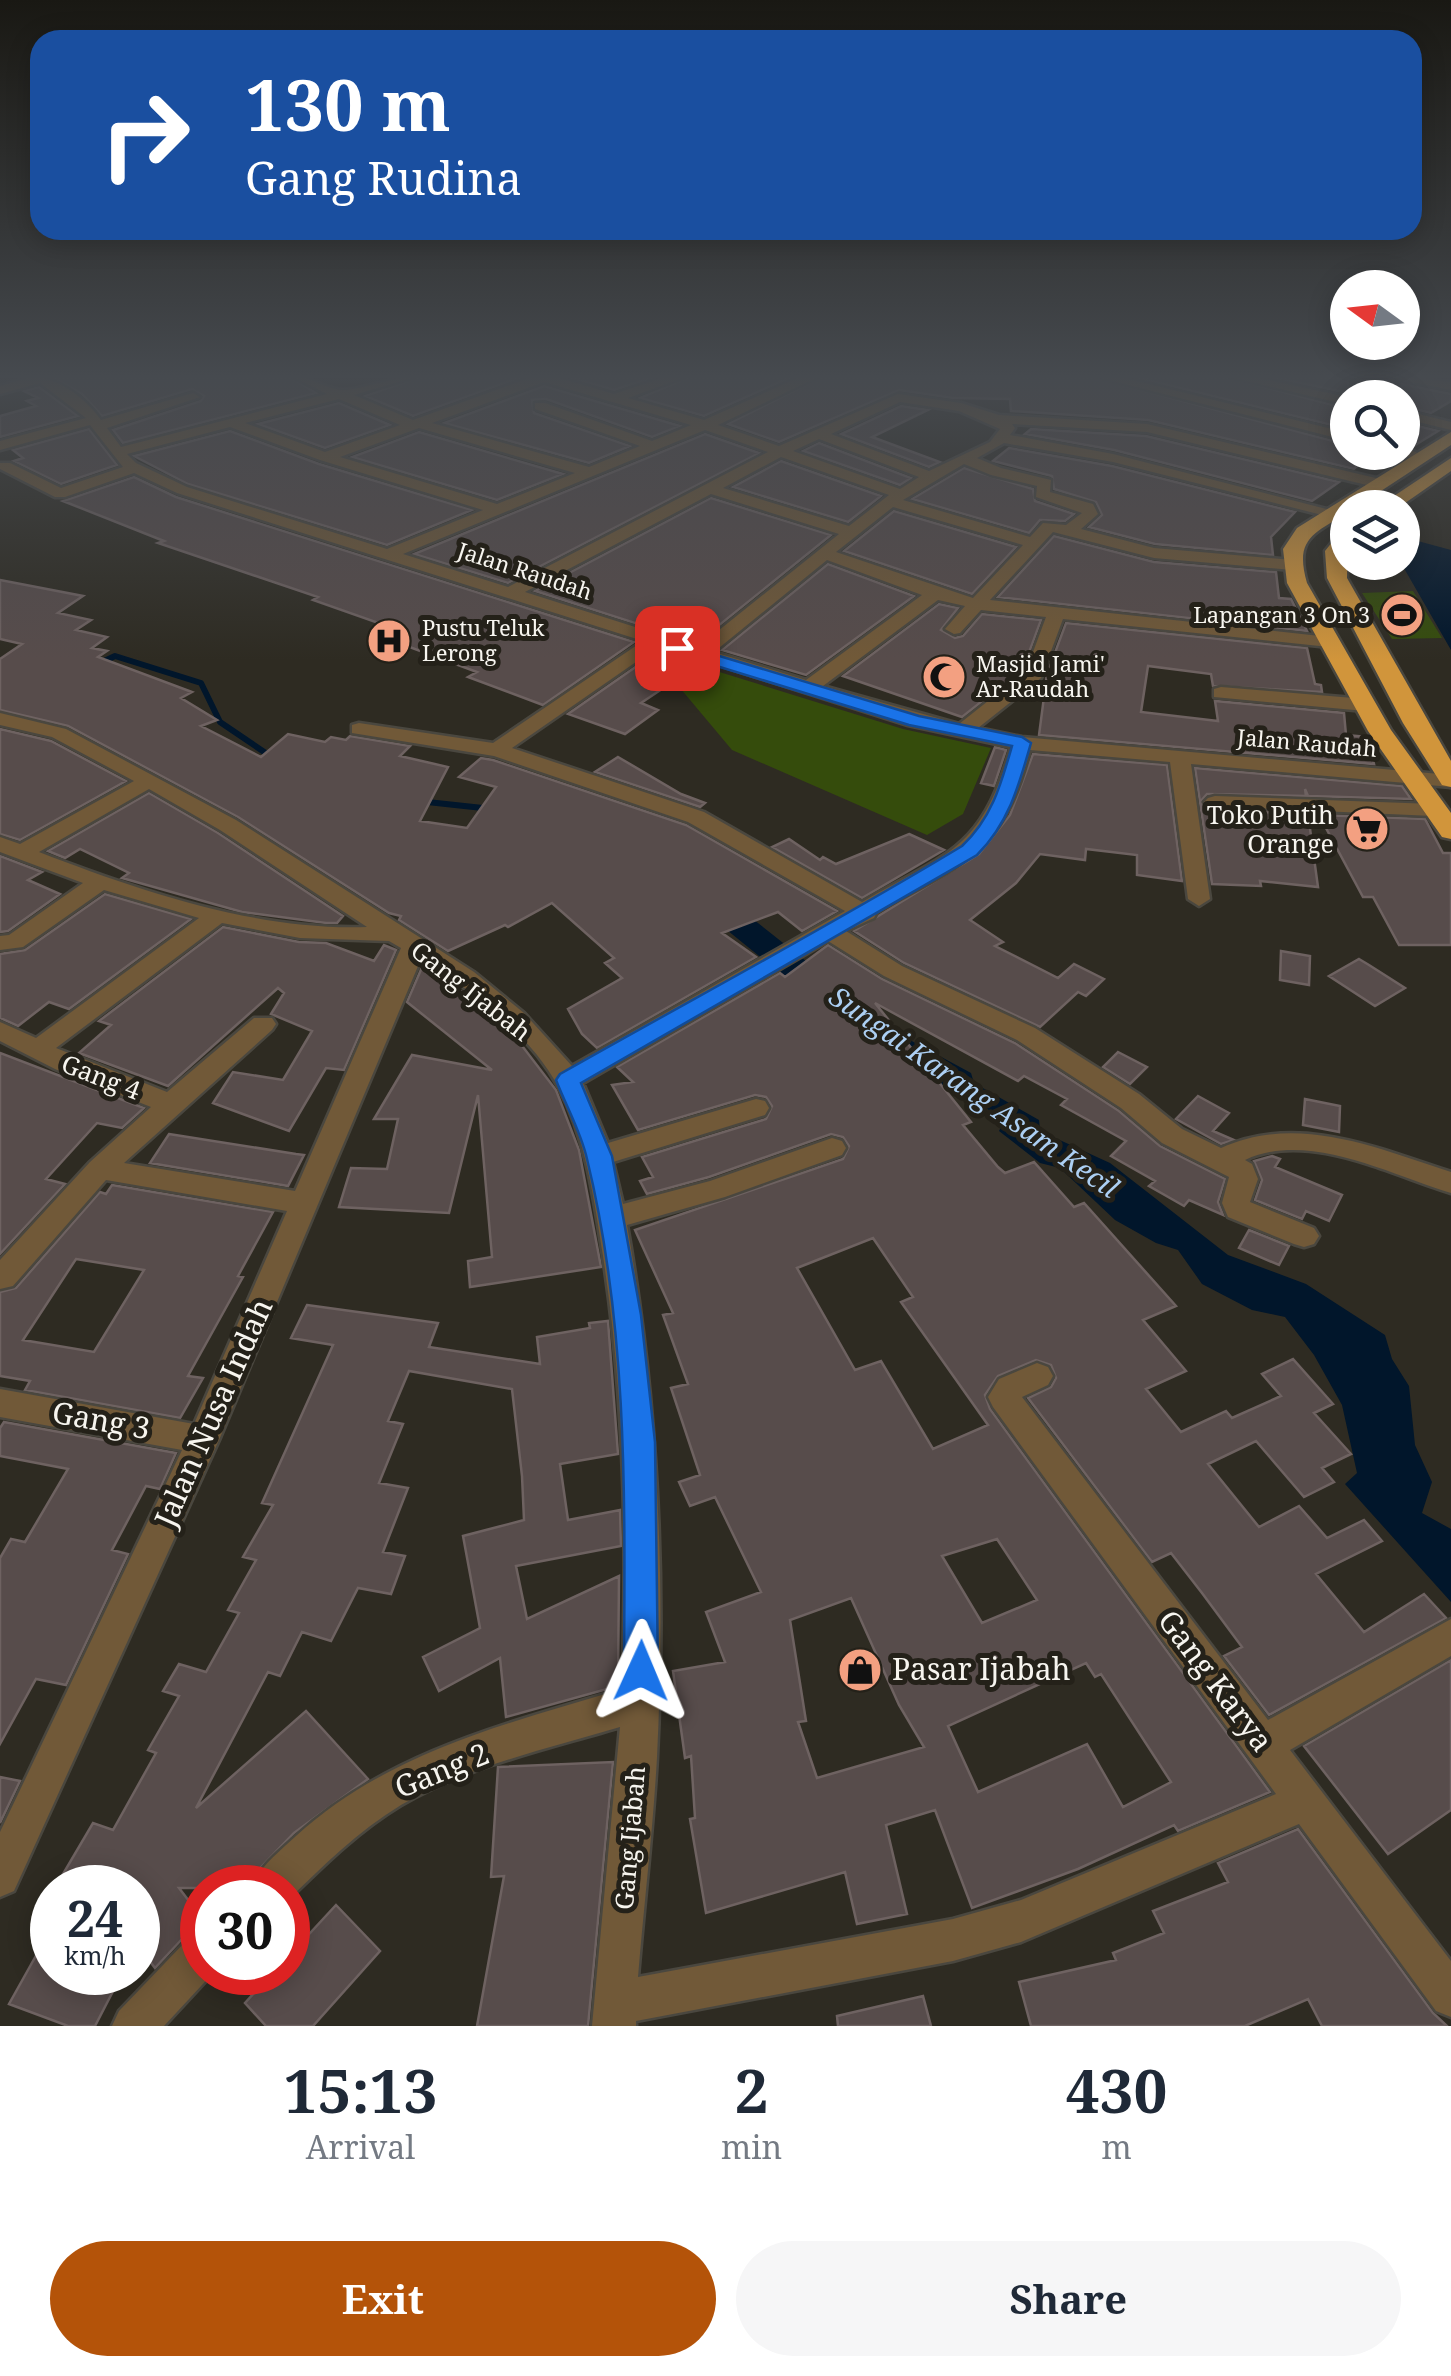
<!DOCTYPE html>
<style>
:root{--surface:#fff;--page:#f6f6f7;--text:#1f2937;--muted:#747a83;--accent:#b45309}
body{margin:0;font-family:"Noto Serif",serif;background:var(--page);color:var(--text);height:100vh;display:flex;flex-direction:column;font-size:38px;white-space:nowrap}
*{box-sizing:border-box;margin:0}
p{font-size:32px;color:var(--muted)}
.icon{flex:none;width:55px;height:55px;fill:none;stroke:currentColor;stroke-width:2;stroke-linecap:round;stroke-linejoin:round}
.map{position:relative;height:2026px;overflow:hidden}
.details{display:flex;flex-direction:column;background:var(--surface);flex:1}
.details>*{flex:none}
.banner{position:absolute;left:30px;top:30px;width:1392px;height:210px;border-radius:30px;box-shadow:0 5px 25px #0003;background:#1a4fa0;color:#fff;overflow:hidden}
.needle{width:65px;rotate:285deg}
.tools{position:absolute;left:1330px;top:270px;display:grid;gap:20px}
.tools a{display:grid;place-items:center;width:90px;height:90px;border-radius:50%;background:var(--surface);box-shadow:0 5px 25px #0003;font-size:50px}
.speed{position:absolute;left:30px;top:1865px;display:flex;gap:20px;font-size:50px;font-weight:700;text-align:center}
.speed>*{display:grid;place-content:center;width:130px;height:130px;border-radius:50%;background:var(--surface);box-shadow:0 5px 25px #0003;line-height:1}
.speed small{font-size:25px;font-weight:400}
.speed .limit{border:15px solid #d22;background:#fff;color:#111}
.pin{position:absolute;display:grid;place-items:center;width:85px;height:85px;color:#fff;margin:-42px;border-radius:20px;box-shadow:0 5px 15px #0006}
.me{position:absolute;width:110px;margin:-55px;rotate:1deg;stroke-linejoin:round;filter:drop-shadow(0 0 8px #0008)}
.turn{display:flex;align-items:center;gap:35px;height:210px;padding:0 50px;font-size:45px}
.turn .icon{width:130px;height:130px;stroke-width:2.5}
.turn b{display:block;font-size:70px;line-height:85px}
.eta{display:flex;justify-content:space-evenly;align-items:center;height:170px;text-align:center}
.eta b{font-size:60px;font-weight:700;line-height:70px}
.action{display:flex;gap:20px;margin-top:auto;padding:20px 50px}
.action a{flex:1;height:115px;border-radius:60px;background:var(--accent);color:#fff;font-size:40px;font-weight:700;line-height:115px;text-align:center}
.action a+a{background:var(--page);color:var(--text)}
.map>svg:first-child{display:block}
.green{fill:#354c0c}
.water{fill:#01162b}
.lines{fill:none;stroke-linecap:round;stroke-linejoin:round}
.stream{stroke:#01162b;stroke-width:6}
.building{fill:#574c4b;stroke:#6e6261;stroke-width:2.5;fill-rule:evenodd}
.street-casing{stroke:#4a473f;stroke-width:5}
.highway-casing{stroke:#4a473f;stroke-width:5}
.street{fill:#715938;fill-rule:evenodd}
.highway{fill:#d1953b;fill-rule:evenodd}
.route{fill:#1a73e8;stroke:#114b97;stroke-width:2.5}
.labels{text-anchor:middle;stroke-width:10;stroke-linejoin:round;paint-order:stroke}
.far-street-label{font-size:22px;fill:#f7f5ef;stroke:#242119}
.far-poi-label{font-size:22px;fill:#f7f5ef;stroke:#242119;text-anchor:start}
.poi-label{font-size:25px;fill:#f7f5ef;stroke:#242119;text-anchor:end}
.street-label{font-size:25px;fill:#f7f5ef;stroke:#242119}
.water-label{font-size:28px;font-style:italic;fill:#accff3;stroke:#242119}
.near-street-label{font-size:30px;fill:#f7f5ef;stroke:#242119}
.near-poi-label{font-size:30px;fill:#f7f5ef;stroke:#242119;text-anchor:start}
</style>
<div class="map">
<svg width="1451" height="2026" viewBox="0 0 1451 2026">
<rect width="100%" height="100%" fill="#2e2b22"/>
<path class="green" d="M1413,591l29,47 -50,1 -30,-46z
M700,666l203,63 88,19 -28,66 -36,21 -195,-85 -52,-62z"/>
<path class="water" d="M1403,537l48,13v100l-50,-87z
M682,863l215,170 74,40 3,10 65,37 1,11 70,32 118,92 78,29 79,51 7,24 17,27 6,59 17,37 -10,31 29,16v73l-106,-118 12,-11 -15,-68 -28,-50 -29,-38 -33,-7 -50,-26 -24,-34 -22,-7 -41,-23 -55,-52 -20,-5 -41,-32 7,-14c-22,-7 -38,-21 -59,-26l-120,-80 -168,-136z"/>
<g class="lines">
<path class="stream" d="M96,665l19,-9 86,27 19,39 53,36
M418,801l74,8"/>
</g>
<path class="building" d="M52,377h238l26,16 -193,50 -10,-13 88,-29 3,-5 -12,-7 -90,27 -20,-22z
M419,377h102l-108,39 -48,-20z
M569,377h85l-40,13z
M689,377h102l-87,39 -64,-18z
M821,377h272l255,68v7h24l-18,17 -206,-49 -137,-9 -1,-12 -57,-1 -54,-8 -120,52 -51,-18z
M1135,377h91l122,32v20z
M1272,377h76v16z
M1402,384l49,10v7l-20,12 -29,-7z
M544,386l136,40 -28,11 -106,-38 -14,1 2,13 96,33 -41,17 -145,-40z
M39,387l39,29 -78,21v-21l36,-10 -9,-5 11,-3 -14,-7z
M339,403l51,22 -65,23 -67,-24z
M901,406l27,4 -56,27 68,25 -11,5 -88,-33z
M1402,422l36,9 -26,16 -10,-3z
M89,429l28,36 -56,19 -47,-23 9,-3 -10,-8z
M1031,429l115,7 193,46 -27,19 -198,-51 -89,-16z
M230,431l89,33 153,46 -85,35 -199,-61 -54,-28z
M419,432l144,42 -66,26 -145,-43z
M705,434l54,19 -251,130 -94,-29z
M819,443l92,35 -11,7 -97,-34z
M1009,448l103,18 183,46 -24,25 2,18 -118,-11 -66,-17 13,-12 -6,-13 -42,-13 -2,-13 -59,-15z
M781,461l100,35 -33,26 -115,-35z
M964,468l69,21 2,12 39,13 -9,7 -25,-1 -11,13 -117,-34z
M134,477l42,20 458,145 -91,63 -75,-28 9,-5 -100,-37 13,-8 -77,-27 5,-3 -160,-54 6,-2 -101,-40z
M711,498l120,37 -134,108 -162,-52z
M894,511l122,36 -44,47 -128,-43z
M1054,536l100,26 122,10 3,26 12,1 16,32 -309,-34z
M828,564l86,32 -108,79 -84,-25z
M0,580l83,16 -25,17 33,7 -15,10 31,7 -15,11 15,3 -9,6 94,35 -11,6 36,22 -16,6 60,31 27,-23 37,8 6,-5 15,3 4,-4 60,10 -10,10 48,11 -28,54 47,7 29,-41 -37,-10 22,-19 12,2 193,65 151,86 -35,20 -24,-19 -56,21 34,24 -159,91 -15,-14 -14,-25 54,-31 -17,-15 9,-5 -62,-55 -44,24 -3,-2 -57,26 -49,-31 2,-4 -12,-3 -151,-96 -170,-91 -68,-16v-51l22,-15 -22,-5z
M939,604l19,4 -17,22 14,8 8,-2 19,-22 59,6 -18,49 -61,48 -119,-41z
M1066,623l241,25 8,36 6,1 1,7 -109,-6 -2,-12 -63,-8 -7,46 77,9 -3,-20 129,12 2,22 21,2 7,27 -335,-29 8,-61z
M660,650l41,13 -60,40 17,7 -33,24 -57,-20z
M0,729l51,12 75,40 -106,59 -20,-6z
M995,747l11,3 -12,36 -13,-3z
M1033,754l134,11 15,116 -45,-6v-20l-51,-6 -1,11 -45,-6 -24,29 -46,37 33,22 -8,4 63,32 16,-14 30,15 -18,17 -8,-4 -38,35 -136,-64 -50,-32 125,-77 31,-39z
M618,757l63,37 24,9 -5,4 -105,-35z
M1195,768l207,18 9,13 -103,-3 -3,-7 1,7 -99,-2 -7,8 8,8 100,4 10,73 -58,-6 1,5 -49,-2z
M149,793l69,40 125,83 -6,7h-11l-84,-11 -120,-34 7,-5 -49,-24 -15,9 -17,-7z
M1319,815l106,4 18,34h8v92h-52l-26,-48h-10z
M909,834l35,16 -82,48 -90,-51 17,-8 31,21 3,-3 13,7z
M0,856l42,16 -14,8 32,14 -52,37 -8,1z
M105,894l86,25 -122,90 -20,-7 -31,24 -18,-8v-64l25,-4z
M223,927l76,15 27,1 48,18 10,-16 12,5 -52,120 -18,-2 -37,63 -76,-28 20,-31 50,8 29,-49 -41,-17 13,-21 -6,-5 -110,98 -89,-33 32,-28 -12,-4z
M828,945l54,34 133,64 104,68 41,35 65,33 -7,23 5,13 -34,-15 -5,6 -35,-20 6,-5 -44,-25 15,-15 -65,-36 6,-6 -43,-23 -6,5 -143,-78 96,119 -8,3 35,42 7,6 29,-11 40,45 10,-4 92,103 -33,14 43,51 -40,18 35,43 45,-21 6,7 49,-22 -19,-22 31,-15 40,45 -19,9 37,41 -29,14 12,14 -30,15 -48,-56 -48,23 51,63 40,-21 28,32 37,-18 18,21 -66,33 48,58 60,-38 22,24 -177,97 -45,-59 18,-9 -40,-54 -31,-40 -19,9 -124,-164 23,-11 5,-9 -5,-13 -15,-5 -38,16 -13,19 5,14 280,383 -92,39 -4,-6 -96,44 -106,39 -37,-98 -49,15 21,89 -50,10 -12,-52 -139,41 -16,-94 5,-1 -4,-62 -6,2 -12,-87 52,-9 -19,-50 55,-20 -46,-95 -25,9 -11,-24 21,-7 -29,-87 17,-4 -25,-69 10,-2 -38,-83 208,-71 6,-13 -6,-9 -12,-3 -122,43 -62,17 -7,-13 13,-4 -11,-20 124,-38 6,-13 -6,-9 -11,-2 -117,35 -26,-45 21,-3 -16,-15 163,-94 5,4zM873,1238l40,59 -12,5 87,123 -55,24 -52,-88 -26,9 -58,-102zM997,1539l40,61 -55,23 -40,-67zM851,1598l48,107 25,42 -107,31 -19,-56 8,-1 -16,-101zM1086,1663l9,14 6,-3 70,108 -48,25 -36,-63 -109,48 -30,-66z
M1281,951l29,5 -1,29 -29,-5z
M1359,959l10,6 36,23 -30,18 -46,-30z
M423,965l54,37 36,32 43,56 23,60 22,117 -131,20 -2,-26 24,-4 -14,-162 -29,118 -110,-6 12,-39 36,1 11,-50h-24l38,-64 80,15 -85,-68z
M1118,1052l29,15 -17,17 -27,-17z
M0,1053l144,55 -22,20 -25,-5 -51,56 19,5 -65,70z
M1198,1096l31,17 -16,18 21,9 -13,4 -45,-25z
M1305,1099l35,7 -1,26 -36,-7z
M169,1134l127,20 8,1 -16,31 -138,-23z
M1272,1156l8,3 -5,8 67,28 -13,26 -23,-10 -4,8 -47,-19 7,-20 -8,-19z
M112,1185l161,27 -35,64 5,1 -55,99 15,2 -23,40 -155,-28 5,-9 -30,-5v-84l16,-4 84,-96 6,2zM76,1259l68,11 -50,82 -71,-12z
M1249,1230l40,16 -10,19 -40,-17z
M307,1305l131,18 -9,24 111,17 -3,-27 53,-9 -1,-5 19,-2 10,133 -58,10 8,56 52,-10 1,36 -105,20 11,53 92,-43 -1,110 -112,31 -6,-59 -61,33 -16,-34 57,-29 -17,-92 61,-16 -2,-44 -10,-87 -103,-18 -21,50 15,3 -24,59 29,5 -25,64 22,4 -14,38 -33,-6 -27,53 -29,-9 -22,44 -12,-4 -72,136 110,-97 62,68 -74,54 -53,55h-62l23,30v13l-18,6 -29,31 -17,-22v-58h-55l-23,-9 33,-56 20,7 43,-77 -8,-3 31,-54 -16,-5 16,-27 27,8 33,-59 -11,-3 28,-50 -13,-3 30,-52 -11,-2 71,-158 -42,-7z
M4,1422l172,31 -16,36 -14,-3 -34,64 16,4 -62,131 -30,-6 -36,65v-186l11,-19 14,3 43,-73 -68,-13v-28z
M1451,1660v150l-63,44 -84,-108z
M613,1762l-25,264h-111l27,-150 -13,1 7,-110z
M0,1777l20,4 -20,42z
M1298,1829l135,184 14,13h-125l-14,-27 -63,27h-214l-12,-44 97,-22 -3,-7 51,-20 -11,-22 75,-29 -10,-19z
M336,1905l44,46 -67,75h-47l-21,-23 28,-31h15v-15z
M52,1927v45h71l-28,54h-27l-59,-22z
M923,1996l8,30h-93l-1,-10z"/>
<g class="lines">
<defs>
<path id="street" d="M32,377c27,0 54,22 69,43l92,-27 7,4 -93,31 14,19 206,-53 -34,-17c19,0 31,11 48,13 17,1 51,-13 74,-13l-61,18 59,25 119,-43h24l58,17 51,-17h20l-57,21 76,22 96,-43h18l-100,48 61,21 119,-52 63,9 38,12 148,9 233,55 3,3 -8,5 -228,-55 -135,-8 3,4 -5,7 103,19 225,58 -8,5 -217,-55 -109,-19 -27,15 24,10 50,12 -1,12 43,12 5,10 -17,15 73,19 138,12 8,5 -8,5 -138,-12 -101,-26 -63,68 339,37 9,5 -9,5 -266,-28 -22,59 -63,50 44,9 429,38v12l-260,-23 19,135 -11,7 -11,-7 -18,-137 -140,-12c-28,106 -65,111 -153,162l-3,6 -28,13 56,35 133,62 104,66 43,35 39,19c76,-35 156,0 230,24v21c-60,-18 -143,-63 -206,-33l7,4 6,15 -8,23 64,26 5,8 -5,8 -10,3 -10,-3 -66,-27 -6,-14 7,-26 -67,-34 -41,-35 -104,-68 -133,-64 -56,-35 -245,142 25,60 148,-44 9,2 4,7 -4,7 -152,47 10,42 87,-23 122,-43 10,3 4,7 -4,7 -117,42 -98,28c31,176 39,353 30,532 -4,73 -13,147 -19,220l315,-58 68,-19 255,-106 -283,-387 -5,-10 11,-18 38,-16 11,4 5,9 -5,9 -26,12 246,323 183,-101v37l-161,94 161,211v56l-15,-6 -137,-187 -278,118 -68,19 -317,60v5h-44l28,-299c-73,22 -152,39 -219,78 -43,26 -78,61 -113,95v-12h-37c9,-22 28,-36 45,-52 92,-84 210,-112 326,-147 6,-145 3,-289 -19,-433 -9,-57 -17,-117 -44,-168 -29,-54 -87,-98 -138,-129l-202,481 -205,451 -14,6v-65l182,-382 -182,-33v-28l194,35 93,-213 -181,-31 -93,106 -13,3v-29l90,-98 61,-55 -96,-38 -55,-28v-19l36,16 163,-120 -95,-28 -81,57 -23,3v-14l9,-1 74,-52 -83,-31v-15l20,7 114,-63 -82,-44 -52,-12v-12l66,16 170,91 238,152 50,41 48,53 273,-155 -157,-89 -194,-66 -142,-23v-8l7,-2 134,20 150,-102 -466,-148 -43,-20 -69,24h-10l-55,-28v-6h10l51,25 62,-21 -33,-42 -90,25v-9l86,-23 -46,-35 -40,11v-8zM544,382l147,43 -39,16 -107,-38h-10v6l105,37 -51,21 -157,-44zM339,399l61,26 -75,27 -80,-29zM900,402l59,9 41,18 -10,13 -61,29 -98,-37zM230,427l90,33 163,50 -96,39 -200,-62 -51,-24 -9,-9zM419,428l156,45 -78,31 -157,-47zM705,430l63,22 -260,135 -105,-33zM819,439l100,38 -19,12 -107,-38zM781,457l108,38 -40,31 -126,-38zM964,464l27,11 46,11 -1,11 46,16 -16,12 -23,-2 -13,14 -127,-37zM711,494l128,40 -141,113 -173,-55zM893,507l130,38 -50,53 -137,-46zM827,560l95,35 -116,85 -92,-28zM938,600l27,6 -20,23 9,5 6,-1 21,-23 65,7 -20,54 -67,53 -136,-38zM659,646l249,79 103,22c-30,104 -62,105 -149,155l-158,-90 -192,-64zM149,789l71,41 147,97c-110,4 -227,-36 -328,-75zM222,923l78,15 89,3 12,7 -106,243 -171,-28 148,-133 4,-6 -4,-6h-18l-87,74 -111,-44z
M1097,377h23l228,56v8z
M1230,377h25l96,21 -3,7z
M1400,377l51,5v8l-49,-10z
M1402,410l49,12v8l-49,-12z
M1402,447l24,9 -7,4 -22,-6 5,-2z
M1221,687l144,12 10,6 -10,6 -151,-14v-8z
M1215,796l218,8 11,6 -11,6 -225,-10 -4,-4 4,-4z
M202,1934v38h12l-50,54h-52l7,-15 68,-71z"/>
<path id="highway" d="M1451,432v13l-96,63h-7v4c-34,22 -54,26 -41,71l84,147 60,83v26l-9,-2 -74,-106 -81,-148 -4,-34 14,-21z
M1451,458v13l-53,37h-22z
M1348,529l-1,49 104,183v26l-9,-2 -39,-62 -76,-145 -2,-27 16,-20z"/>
</defs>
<use href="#street" class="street-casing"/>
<use href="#highway" class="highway-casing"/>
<use href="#street" class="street"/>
<use href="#highway" class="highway"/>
</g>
<linearGradient id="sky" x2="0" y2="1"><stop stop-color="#191813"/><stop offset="0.57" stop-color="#464a4f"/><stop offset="1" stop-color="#464a4f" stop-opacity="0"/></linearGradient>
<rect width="1451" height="660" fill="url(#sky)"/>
<path class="route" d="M671,645h12l236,71 103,21 9,6c-12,42 -22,80 -54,112l-396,228 31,73 29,159 14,127 3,229 -5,11 -12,5 -12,-5 -5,-11c1,-172 4,-344 -37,-512 -6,-27 -21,-53 -31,-79l4,-6c134,-76 270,-148 402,-228 30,-28 39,-62 50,-100l-103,-21 -238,-73z"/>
<defs>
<symbol id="stadium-disc" viewBox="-11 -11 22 22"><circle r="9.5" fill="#f3a081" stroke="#242119"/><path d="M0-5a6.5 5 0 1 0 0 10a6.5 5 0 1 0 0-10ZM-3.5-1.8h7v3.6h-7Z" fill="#111"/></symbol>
<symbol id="hospital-disc" viewBox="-11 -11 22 22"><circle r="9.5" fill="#f3a081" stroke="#242119"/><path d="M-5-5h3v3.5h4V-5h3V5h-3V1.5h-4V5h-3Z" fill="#111"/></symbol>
<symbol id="mosque-disc" viewBox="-11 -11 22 22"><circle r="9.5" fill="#f3a081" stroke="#242119"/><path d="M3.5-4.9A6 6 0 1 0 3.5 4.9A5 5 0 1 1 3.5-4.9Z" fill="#111"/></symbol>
<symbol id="supermarket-disc" viewBox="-11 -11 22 22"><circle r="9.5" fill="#f3a081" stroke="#242119"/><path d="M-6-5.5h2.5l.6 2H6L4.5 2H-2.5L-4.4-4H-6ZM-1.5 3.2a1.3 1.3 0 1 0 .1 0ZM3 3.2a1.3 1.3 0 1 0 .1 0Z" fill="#111"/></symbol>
<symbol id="shop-disc" viewBox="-11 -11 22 22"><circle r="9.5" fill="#f3a081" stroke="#242119"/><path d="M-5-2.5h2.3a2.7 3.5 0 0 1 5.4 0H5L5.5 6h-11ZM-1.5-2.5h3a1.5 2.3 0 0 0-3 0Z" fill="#111"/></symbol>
</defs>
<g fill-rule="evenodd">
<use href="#stadium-disc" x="1377" y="590" width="50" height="50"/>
<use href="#hospital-disc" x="364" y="616" width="50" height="50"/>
<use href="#mosque-disc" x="919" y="652" width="50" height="50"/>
<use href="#supermarket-disc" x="1342" y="804" width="50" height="50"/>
<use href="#shop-disc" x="835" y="1645" width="50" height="50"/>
</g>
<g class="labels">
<g class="far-street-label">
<text transform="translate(525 571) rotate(18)" y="8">Jalan Raudah</text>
<text transform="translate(1307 743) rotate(5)" y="8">Jalan Raudah</text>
</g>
<g class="far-poi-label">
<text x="1370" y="623" text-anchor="end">Lapangan 3 On 3</text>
<text x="422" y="636">Pustu Teluk<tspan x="422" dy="25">Lerong</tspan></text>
<text x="976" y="672">Masjid Jami'<tspan x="976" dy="25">Ar-Raudah</tspan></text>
</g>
<g class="poi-label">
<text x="1334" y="824">Toko Putih<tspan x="1334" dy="29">Orange</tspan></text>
</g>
<g class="street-label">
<text transform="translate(471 991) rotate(38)" y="9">Gang Ijabah</text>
<text transform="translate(101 1077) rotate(21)" y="9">Gang 4</text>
<text transform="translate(630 1838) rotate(-85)" y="9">Gang Ijabah</text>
</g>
<g class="water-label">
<text transform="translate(974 1092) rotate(35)" y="10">Sungai Karang Asam Kecil</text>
</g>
<g class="near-street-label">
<text transform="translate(214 1413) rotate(-66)" y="10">Jalan Nusa Indah</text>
<text transform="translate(101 1421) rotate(10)" y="10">Gang 3</text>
<text transform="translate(1215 1681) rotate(53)" y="10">Gang Karya</text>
<text transform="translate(442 1771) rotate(-22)" y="10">Gang 2</text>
</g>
<g class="near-poi-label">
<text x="892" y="1680">Pasar Ijabah</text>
</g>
</g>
</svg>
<div class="tools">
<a><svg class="needle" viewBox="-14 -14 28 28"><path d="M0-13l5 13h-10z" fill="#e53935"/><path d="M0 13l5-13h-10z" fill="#747a83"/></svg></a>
<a><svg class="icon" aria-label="search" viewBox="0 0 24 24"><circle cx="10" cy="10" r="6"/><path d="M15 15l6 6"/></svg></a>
<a><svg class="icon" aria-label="layers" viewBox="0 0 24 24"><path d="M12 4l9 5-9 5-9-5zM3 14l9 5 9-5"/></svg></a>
</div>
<div class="speed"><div>24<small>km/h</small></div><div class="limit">30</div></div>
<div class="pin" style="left:677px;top:648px;background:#d93025"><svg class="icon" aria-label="arrive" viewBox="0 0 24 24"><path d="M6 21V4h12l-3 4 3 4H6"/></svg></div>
<svg class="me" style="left:641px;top:1671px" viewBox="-20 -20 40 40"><path d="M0-17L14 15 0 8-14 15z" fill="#1a73e8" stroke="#fff" stroke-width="4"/></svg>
<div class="banner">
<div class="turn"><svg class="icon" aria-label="right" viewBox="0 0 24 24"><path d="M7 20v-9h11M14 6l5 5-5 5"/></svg><div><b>130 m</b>Gang Rudina</div></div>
</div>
</div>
<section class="details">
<div class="eta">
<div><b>15:13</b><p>Arrival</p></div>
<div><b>2</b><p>min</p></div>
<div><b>430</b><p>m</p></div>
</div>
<div class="action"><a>Exit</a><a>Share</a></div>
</section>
